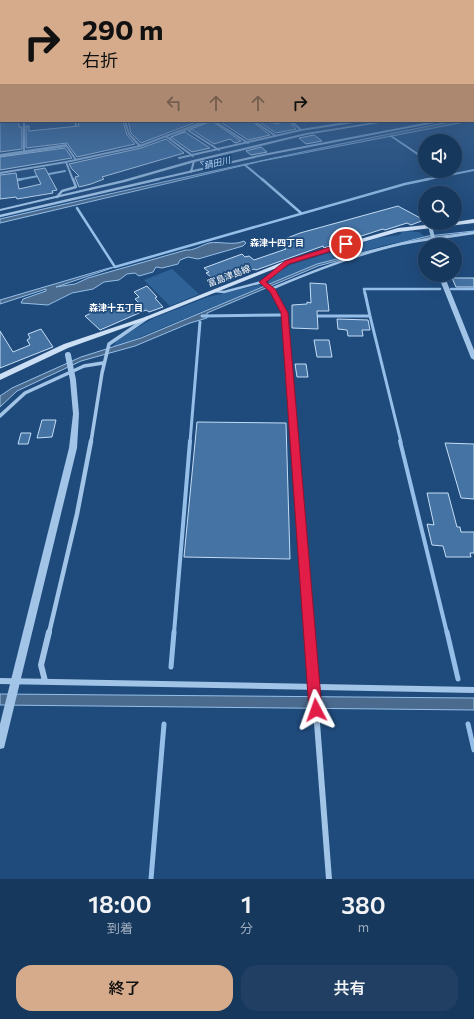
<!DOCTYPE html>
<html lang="ja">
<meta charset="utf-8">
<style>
:root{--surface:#17385d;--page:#203f63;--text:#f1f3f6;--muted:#9eacbc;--line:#365272;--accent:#d6ab8b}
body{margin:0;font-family:Commissioner,"Noto Sans JP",sans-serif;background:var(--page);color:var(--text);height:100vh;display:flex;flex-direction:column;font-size:15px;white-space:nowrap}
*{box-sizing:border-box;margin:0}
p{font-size:13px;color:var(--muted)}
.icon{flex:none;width:22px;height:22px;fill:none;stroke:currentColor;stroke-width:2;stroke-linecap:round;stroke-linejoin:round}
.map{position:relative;height:879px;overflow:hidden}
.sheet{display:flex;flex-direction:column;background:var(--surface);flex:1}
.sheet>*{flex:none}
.hud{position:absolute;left:0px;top:0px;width:474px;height:122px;box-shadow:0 4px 16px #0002,0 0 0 1px var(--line);background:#d6ab8b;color:#111;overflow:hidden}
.tools{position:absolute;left:418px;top:134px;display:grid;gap:8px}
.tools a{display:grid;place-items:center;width:44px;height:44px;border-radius:50%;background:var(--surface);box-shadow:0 4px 16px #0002,0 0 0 1px var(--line);font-size:20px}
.pin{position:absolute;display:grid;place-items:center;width:34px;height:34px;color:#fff;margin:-17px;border:2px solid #fff;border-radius:50%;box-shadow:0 1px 4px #0007}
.me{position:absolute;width:44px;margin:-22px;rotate:356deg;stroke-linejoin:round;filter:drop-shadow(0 0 3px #0008)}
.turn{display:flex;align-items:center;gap:14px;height:84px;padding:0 16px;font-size:18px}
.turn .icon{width:52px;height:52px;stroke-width:2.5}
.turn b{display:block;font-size:28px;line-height:34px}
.lanes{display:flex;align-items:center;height:38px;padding:0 16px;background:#0003;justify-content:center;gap:20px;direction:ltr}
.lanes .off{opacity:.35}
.eta{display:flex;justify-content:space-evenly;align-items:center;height:68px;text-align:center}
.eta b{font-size:24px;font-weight:600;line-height:28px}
.button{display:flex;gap:8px;margin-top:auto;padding:8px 16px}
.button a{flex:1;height:46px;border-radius:16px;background:var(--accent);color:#111;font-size:16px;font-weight:600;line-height:46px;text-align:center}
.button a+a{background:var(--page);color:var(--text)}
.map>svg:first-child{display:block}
.green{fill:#2f6398}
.water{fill:#4a6a8e;stroke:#95bfe8}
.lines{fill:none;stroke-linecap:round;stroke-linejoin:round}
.stream-far4{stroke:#95bfe8;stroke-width:2}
.stream-far3{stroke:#95bfe8;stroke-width:2.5}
.stream-far2{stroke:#95bfe8;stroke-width:3}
.stream-far1{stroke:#95bfe8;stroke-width:4}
.stream{stroke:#95bfe8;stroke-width:5}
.building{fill:#4473a4;stroke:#c5ddf5}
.minor-far4{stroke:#a2c4e7;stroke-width:2}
.minor-far3{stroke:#a2c4e7;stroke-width:2.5}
.minor-far2{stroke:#a2c4e7;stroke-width:3.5}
.minor-far1{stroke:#a2c4e7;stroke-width:4.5}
.minor{stroke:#a2c4e7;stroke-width:6}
.tertiary{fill:#a2c4e7;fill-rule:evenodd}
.secondary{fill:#ccdff5;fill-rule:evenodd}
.tertiary-bridge{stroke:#a2c4e7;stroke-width:6}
.route{fill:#e11d48;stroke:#92132f}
.labels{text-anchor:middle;stroke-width:3.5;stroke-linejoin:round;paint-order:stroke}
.far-water-label{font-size:9px;font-style:italic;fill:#adcdef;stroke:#1f4b7c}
.far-neighbourhood-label{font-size:9px;font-weight:bold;fill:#fff;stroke:#1f4b7c}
.far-street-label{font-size:9px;fill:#fff;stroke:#1f4b7c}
</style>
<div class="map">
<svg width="474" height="879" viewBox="0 0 474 879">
<rect width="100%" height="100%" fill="#1f4b7c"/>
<path class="green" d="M404,231l15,1 6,5 -39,8 -69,19 -48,20 -1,-2 1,-3 21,-14 88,-27 21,-3z
M172,269l27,25 -29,12 -26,-26z
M259,285l4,1 -147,61 -3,-1 5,-7 36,-21 54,-21z"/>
<path class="water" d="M454,121h16l-208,40 -262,62v-4c151,-35 302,-68 454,-98z
M474,231v1l-46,6 -40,9 -70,19 -111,47v5l-17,5 -55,23 -54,15 -64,30 -17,16v-11l12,-8 69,-31 60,-19 176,-74 111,-28z
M244,241l2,2 -3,3 -45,13 -10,-2 -8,3 -2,4 -16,4 -6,-1 -3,5 -14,4 -4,-3 -8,1 -8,6 -15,2 -11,7 -21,4 -24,12 -27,-2 2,-4 23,-8v-2l-46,15v-4l109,-32 6,-1 -59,20 19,-3 13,-6 98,-28c7,1 16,-5 23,-7 12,-2 24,3 35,-2z
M0,694l474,4v12l-474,-5z"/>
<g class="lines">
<path class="stream-far4" d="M75,121l2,10
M189,130l21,-9
M391,136l34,23
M170,138l15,-7
M0,156l66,-10
M245,165l18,15
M442,171l2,1
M17,180l48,-9
M424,180l50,-10"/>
<path class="stream-far3" d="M262,179l39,34
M13,181l9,-2
M77,208l38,59 290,-83 24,-5
M451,289h23
M365,294l-1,-5h76"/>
<path class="stream-far2" d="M202,316l79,-1
M313,316h57l-5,-23
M370,316l31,126
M190,442l10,-120"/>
<path class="stream-far1" d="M400,441l47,192
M174,633l16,-192"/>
<path class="stream" d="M447,632l11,47
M171,667l3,-35
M468,724l6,26
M151,879l13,-155"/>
</g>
<path class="building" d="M0,121h19v6h3v22l-22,3z
M78,121h45l4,14 8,9 -58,13 -10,-14 -41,5v-22h3v5l50,-5z
M128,121h71l-58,22 -10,-10z
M208,121h4l29,20 -6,2 -5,-4 -16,5 -23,-15 16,-6z
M219,121h33l18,14 -22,5z
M258,121h13l4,3 14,-3 7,8 -20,4z
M185,132l22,14 3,2 -18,4 -21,-15z
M314,135l8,6 -16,3 -7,-6z
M166,139l18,14 -82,24 2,2 -13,5 -12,3 -4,-10 4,-1 -7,-7 -3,-5 72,-16z
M261,147l6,5 -16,3 -5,-4z
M65,148l7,10 -72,12v-13z
M222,157l4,4 -22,5 -4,-4z
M45,168l12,22 -5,1 1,2 -36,6 -1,-2 -16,2v-24l16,-2 3,16 22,-5 -7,-14z
M398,206l26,14 -13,5 -4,-2 -22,7 -2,-1 -59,19 -1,-2 -67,24 -2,-1 -34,15 -14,-11 3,-1 -5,-4 38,-14 3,3 4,-1 5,4 32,-11 -9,-7 23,-9z
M452,278h22v9h-18z
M310,283l16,1 3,27h-12l1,18 -26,-1v-23l15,-1v-2l4,1z
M147,286l10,11 -2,1 8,9 -14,5 -3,-2 -46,20 -15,-14 27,-13 8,8 19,-8 -4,-4 4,-2 -5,-5z
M337,319l31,1 2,10h-8l1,6h-15l-1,-6 -9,-1z
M41,329l12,18 -53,21v-37l13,21 17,-7 -3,-5 3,-2 -2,-4z
M314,340h15l3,17h-15z
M295,364h11l2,13h-11z
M42,420h14l-4,17 -15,1z
M197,422l89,1 4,136 -106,-2z
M21,433h10l-3,11h-10z
M445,443l29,1v55l-13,-1z
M427,493h21l9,34h3l1,5h13v21h-4l1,4h-25l-3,-11 -11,-1 -5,-21 7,1z"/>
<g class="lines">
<path class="minor-far4" d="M24,121v30
M125,121l4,13 11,12
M214,121l34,22
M254,121l22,15
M291,121l10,9
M186,129l33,21
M167,137l26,19
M0,155l66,-10 10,15
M179,158l122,-28 58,-9
M66,162l7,18
M191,172l3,-11
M0,173l66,-11 74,-16 66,-25
M154,180l109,-25 177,-34"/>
<path class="minor-far3" d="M57,197l5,-6 14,-4 -3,-8
M0,216l159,-37
M262,282l18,-12 7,-8
M271,289c42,-18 85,-35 130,-45 24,-5 49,-7 73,-11
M214,291l10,1 38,-10 13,12"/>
<path class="minor-far2" d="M274,293l11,20 10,129
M0,416l25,-23 59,-27 19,-3
M91,442l11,-69 7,-29 38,-26"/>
<path class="minor-far1" d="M295,441l15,192
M49,633l28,-119 14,-73"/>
<path class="minor" d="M310,632l19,247
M0,681l474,9
M45,681l-4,-16 8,-33"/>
<path class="tertiary" d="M473,107h1v2h-1z
M382,121h9l-85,14 -111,27 -70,20 -125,29v-2l123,-29 70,-20 113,-27z
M428,225l4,1 5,19h-4l-5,-19z
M438,275h6l30,75v10l-3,-2z
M71,378h4l1,2 3,34 -2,34 -72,296 -1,4 -4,1v-25l69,-276 4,-34 -3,-34z"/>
<path class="secondary" d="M474,219v4l-76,9 -109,31 -140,56 -81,29 -68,32v-6l64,-30 81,-27 140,-56 113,-33 46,-5h11v-1z"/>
<path class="tertiary-bridge" d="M68,355l5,25"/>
</g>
<linearGradient id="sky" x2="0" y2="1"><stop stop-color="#112944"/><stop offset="0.43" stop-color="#3c618e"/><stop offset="1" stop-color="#3c618e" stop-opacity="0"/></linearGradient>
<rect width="474" height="214" fill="url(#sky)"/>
<path class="route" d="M346,242l2,1v3l-59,18 -23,18 9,7 13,24 34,397 -2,5 -4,2 -5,-2 -2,-5 -28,-397 -11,-21 -11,-10 26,-21z"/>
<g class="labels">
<g class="far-water-label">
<text transform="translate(217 163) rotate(-13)" y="3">鍋田川</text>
</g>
<g class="far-neighbourhood-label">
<text x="277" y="246">森津十四丁目</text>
<text x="116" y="311">森津十五丁目</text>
</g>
<g class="far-street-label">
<text transform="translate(229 276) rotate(-21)" y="3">富島津島線</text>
</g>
</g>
</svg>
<div class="tools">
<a><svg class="icon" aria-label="sound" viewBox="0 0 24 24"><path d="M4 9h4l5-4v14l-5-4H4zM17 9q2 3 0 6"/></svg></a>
<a><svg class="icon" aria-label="search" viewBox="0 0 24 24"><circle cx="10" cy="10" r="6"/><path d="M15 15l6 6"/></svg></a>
<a><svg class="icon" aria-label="layers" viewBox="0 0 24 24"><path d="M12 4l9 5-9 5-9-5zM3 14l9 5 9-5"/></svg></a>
</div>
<div class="pin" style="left:346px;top:244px;background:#d93025"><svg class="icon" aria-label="arrive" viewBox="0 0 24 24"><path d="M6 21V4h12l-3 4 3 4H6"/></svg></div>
<svg class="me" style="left:316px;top:710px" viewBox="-20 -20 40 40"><path d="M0-17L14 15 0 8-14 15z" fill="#e11d48" stroke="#fff" stroke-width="4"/></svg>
<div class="hud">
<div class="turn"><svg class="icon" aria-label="right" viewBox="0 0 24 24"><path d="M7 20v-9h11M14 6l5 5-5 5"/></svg><div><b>290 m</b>右折</div></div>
<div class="lanes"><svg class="icon off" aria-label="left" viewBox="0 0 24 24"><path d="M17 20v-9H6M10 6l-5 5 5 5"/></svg><svg class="icon off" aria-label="ahead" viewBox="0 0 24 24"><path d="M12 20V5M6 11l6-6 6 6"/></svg><svg class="icon off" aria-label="ahead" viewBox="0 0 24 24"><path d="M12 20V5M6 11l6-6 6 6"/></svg><svg class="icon" aria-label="right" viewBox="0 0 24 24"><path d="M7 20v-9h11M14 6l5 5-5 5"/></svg></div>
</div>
</div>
<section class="sheet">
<div class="eta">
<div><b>18:00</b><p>到着</p></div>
<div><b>1</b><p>分</p></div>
<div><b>380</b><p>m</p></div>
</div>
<div class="button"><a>終了</a><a>共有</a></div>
</section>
